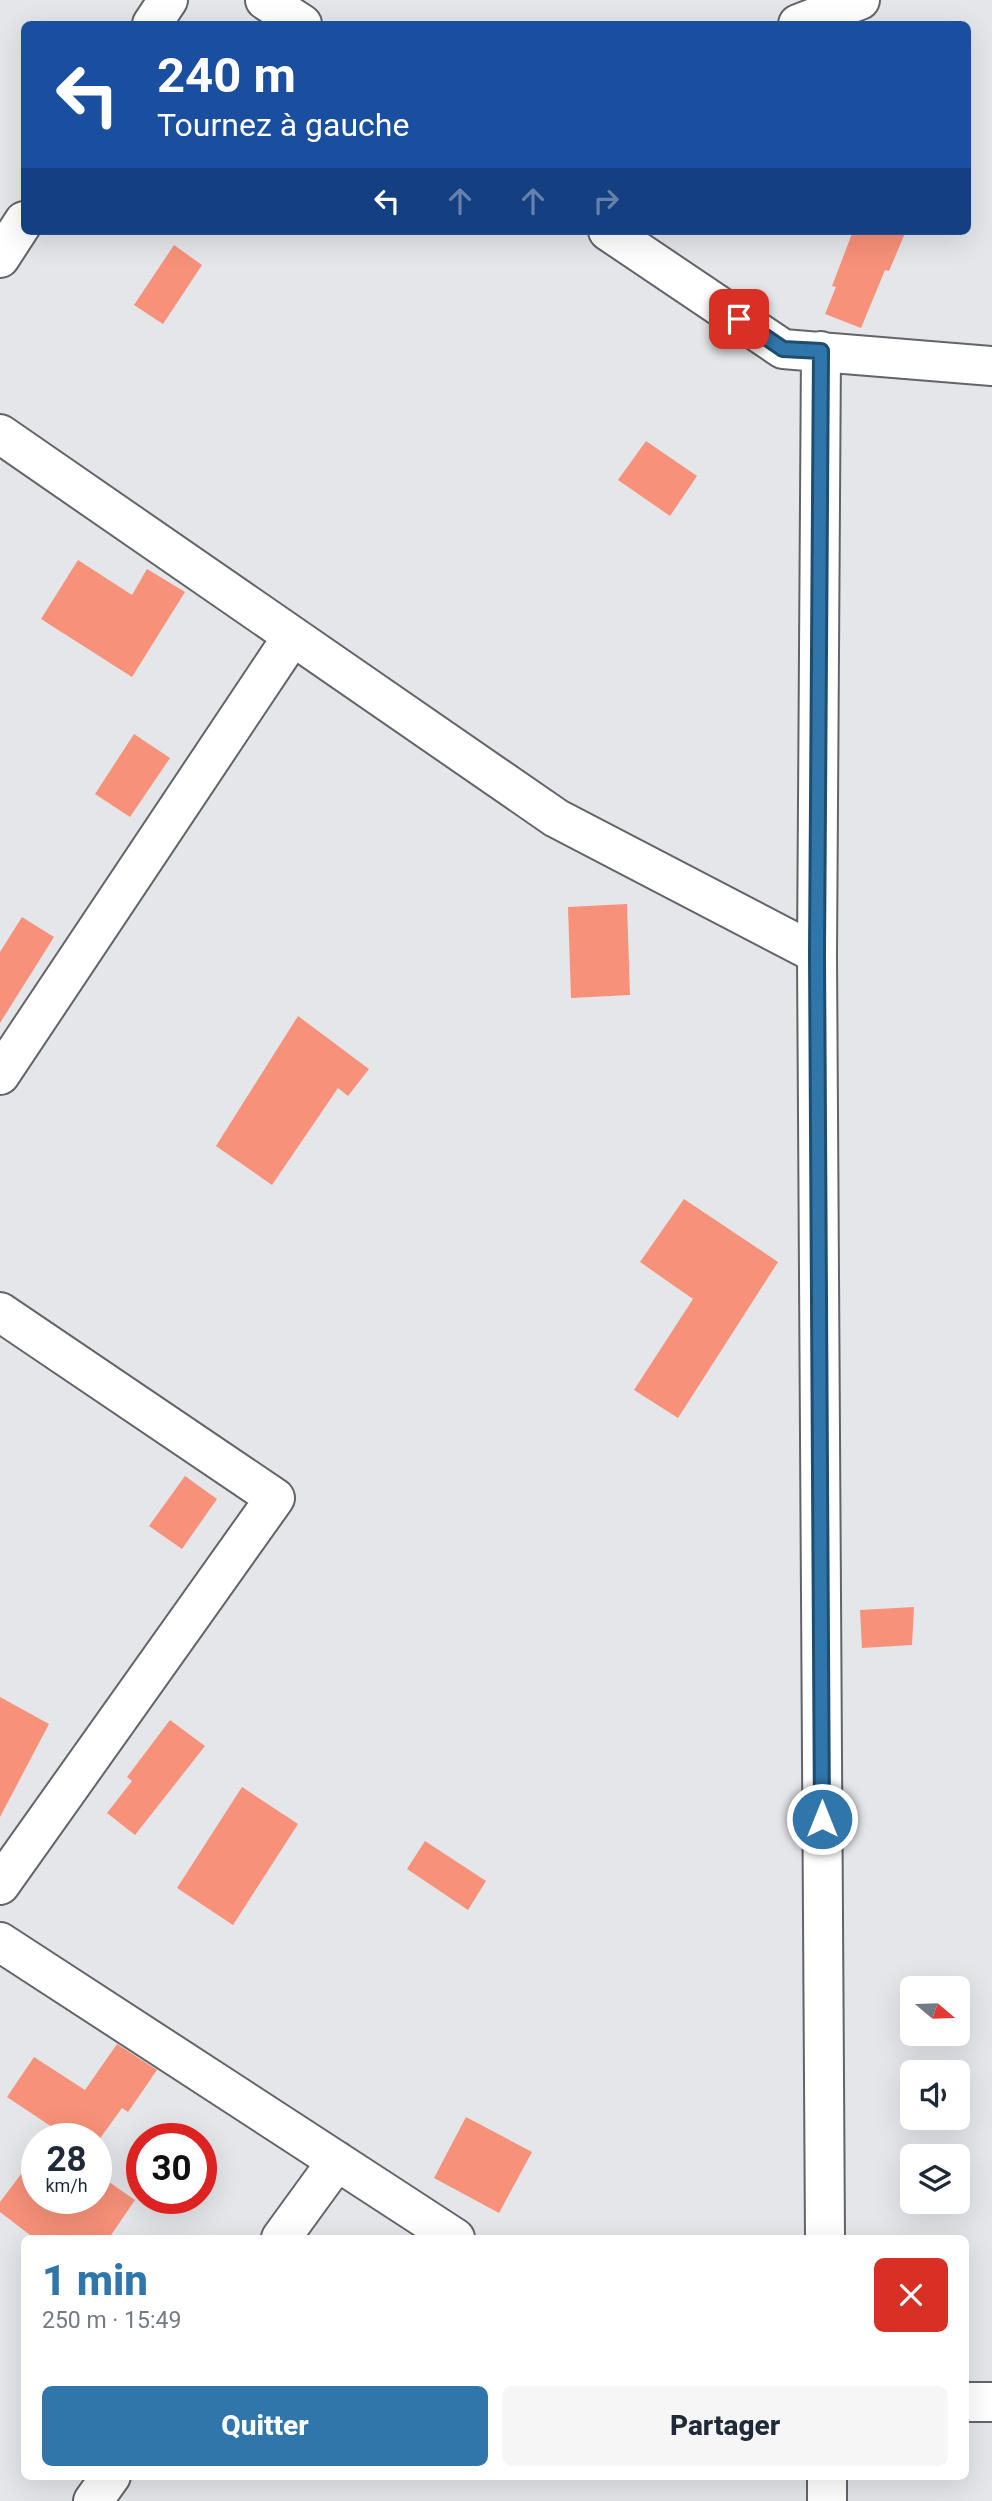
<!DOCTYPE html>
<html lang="fr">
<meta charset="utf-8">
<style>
:root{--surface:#fff;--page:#f6f6f7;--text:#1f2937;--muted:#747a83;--accent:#3076ab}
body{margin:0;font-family:Roboto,sans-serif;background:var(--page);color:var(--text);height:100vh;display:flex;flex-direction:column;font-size:26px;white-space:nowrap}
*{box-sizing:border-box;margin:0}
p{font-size:23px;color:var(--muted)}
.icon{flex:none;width:38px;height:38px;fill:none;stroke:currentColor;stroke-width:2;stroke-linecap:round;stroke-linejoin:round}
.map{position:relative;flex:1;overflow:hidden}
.sheet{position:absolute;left:21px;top:2235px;width:948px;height:245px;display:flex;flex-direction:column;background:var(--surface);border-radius:10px;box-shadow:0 7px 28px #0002}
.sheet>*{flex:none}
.banner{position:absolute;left:21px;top:21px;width:950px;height:214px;border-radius:10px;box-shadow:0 7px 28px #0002;background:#1a4fa0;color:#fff;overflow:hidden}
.needle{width:46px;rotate:109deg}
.buttons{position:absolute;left:900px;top:1976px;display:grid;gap:14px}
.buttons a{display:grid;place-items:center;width:70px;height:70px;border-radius:10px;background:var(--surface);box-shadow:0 7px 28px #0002;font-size:35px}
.speed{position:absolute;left:21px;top:2123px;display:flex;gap:14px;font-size:35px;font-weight:700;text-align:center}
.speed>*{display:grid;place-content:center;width:91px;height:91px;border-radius:50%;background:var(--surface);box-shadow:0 7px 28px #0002;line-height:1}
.speed small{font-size:18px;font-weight:400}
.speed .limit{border:10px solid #d22;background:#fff;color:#111}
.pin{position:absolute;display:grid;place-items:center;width:60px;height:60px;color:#fff;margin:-30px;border-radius:14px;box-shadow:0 4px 10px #0006}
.me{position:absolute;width:77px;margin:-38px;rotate:0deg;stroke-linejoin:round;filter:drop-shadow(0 0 5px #0008)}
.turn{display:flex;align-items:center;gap:24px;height:147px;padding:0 21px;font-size:32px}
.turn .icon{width:91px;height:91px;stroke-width:2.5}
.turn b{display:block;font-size:49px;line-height:60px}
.lanes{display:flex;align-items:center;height:66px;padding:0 21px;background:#0003;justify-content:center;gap:35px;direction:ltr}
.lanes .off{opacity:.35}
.round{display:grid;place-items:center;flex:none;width:74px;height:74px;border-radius:10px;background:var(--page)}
.summary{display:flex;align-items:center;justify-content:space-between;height:119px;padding:0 21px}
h1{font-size:42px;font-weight:800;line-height:52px;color:var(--accent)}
.primary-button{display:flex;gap:14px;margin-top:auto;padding:14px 21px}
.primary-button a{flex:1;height:80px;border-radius:10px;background:var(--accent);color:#fff;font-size:28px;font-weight:800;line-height:80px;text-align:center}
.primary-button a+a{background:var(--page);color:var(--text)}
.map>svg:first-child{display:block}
.building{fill:#f89179}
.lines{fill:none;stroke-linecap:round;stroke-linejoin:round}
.minor-casing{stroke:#626468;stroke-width:42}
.minor{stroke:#fff;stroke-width:38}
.route-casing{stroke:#1f4d6f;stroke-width:18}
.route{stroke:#3076ab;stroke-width:12}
</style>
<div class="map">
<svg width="992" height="2501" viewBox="0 0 992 2501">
<rect width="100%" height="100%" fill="#e4e6ea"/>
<path class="building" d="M853,231h53l-17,40 -4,-1 -24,58 -36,-14 11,-27 -4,-1z
M174,245l28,20 -39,59 -29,-19z
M646,441l51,35 -27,40 -52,-36z
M78,560l54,35 15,-26 38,23 -53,85 -91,-58z
M134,734l36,24 -40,59 -35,-23z
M627,904l3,91 -59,3 -3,-91z
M22,917l32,20 -54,86v-71z
M298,1016l71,53 -21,27 -10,-8 -66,97 -56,-39z
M684,1199l94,63 -100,156 -44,-28 59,-91 -53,-37z
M185,1476l32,23 -35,50 -33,-23z
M914,1607l-2,38 -50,3 -2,-38z
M0,1697l49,27 -49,93z
M170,1720l35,26 -70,89 -28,-22 25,-32 -5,-4z
M242,1787l56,37 -65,101 -56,-37z
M425,1841l61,40 -18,29 -61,-41z
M117,2044l40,26 -29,42 -6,-4 -26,36v-6h-48l7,-9 -48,-32 27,-40 51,33z
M466,2117l66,35 -33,61 -65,-35z
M37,2153v45h59v-25l39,27 -26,38h-75l-34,-26v-10z"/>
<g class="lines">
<defs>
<path id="minor" d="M265,0l37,24
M152,24l16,-24
M798,24l62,-24
M608,231l175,118 209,17
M0,258l24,-37
M821,351l-4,603 8,1284
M0,434l556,384 261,136
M0,1075l292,-438
M0,1312l275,186 -275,387
M0,1942l455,296
M281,2238l56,-77
M966,2402h26
M827,2476v25
M93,2501l18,-25"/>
</defs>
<use href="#minor" class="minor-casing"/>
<use href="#minor" class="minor"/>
</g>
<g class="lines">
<defs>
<path id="route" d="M739,319l44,30 38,2 -4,603 5,865"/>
</defs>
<use href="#route" class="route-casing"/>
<use href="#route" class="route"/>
</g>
</svg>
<div class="buttons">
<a><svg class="needle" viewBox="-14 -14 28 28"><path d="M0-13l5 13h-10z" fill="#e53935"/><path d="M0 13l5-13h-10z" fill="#747a83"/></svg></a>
<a><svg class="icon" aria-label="sound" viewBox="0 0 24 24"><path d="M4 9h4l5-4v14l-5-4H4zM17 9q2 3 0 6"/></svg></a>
<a><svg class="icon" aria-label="layers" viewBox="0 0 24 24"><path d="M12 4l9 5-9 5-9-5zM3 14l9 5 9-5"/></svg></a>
</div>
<div class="speed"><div>28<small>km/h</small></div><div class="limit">30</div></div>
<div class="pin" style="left:739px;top:319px;background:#d93025"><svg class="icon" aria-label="arrive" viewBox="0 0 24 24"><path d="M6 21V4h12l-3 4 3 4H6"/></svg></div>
<svg class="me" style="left:822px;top:1819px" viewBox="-20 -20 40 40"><circle r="17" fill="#3076ab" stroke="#fff" stroke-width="3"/><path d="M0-11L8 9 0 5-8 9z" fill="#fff"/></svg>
<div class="banner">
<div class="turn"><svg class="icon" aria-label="left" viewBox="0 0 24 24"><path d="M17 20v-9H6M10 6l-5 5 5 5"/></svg><div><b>240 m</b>Tournez à gauche</div></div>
<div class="lanes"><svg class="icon" aria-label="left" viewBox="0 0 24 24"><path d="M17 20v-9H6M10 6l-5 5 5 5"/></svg><svg class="icon off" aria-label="ahead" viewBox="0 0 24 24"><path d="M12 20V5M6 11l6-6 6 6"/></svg><svg class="icon off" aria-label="ahead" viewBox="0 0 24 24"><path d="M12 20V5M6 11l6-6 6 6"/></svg><svg class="icon off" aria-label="right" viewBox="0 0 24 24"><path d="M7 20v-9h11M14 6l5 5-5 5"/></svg></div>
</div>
<section class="sheet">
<div class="summary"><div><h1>1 min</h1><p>250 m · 15:49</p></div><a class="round" style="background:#d93025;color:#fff"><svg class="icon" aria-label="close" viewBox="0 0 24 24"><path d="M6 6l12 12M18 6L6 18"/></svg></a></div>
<div class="primary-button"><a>Quitter</a><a>Partager</a></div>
</section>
</div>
